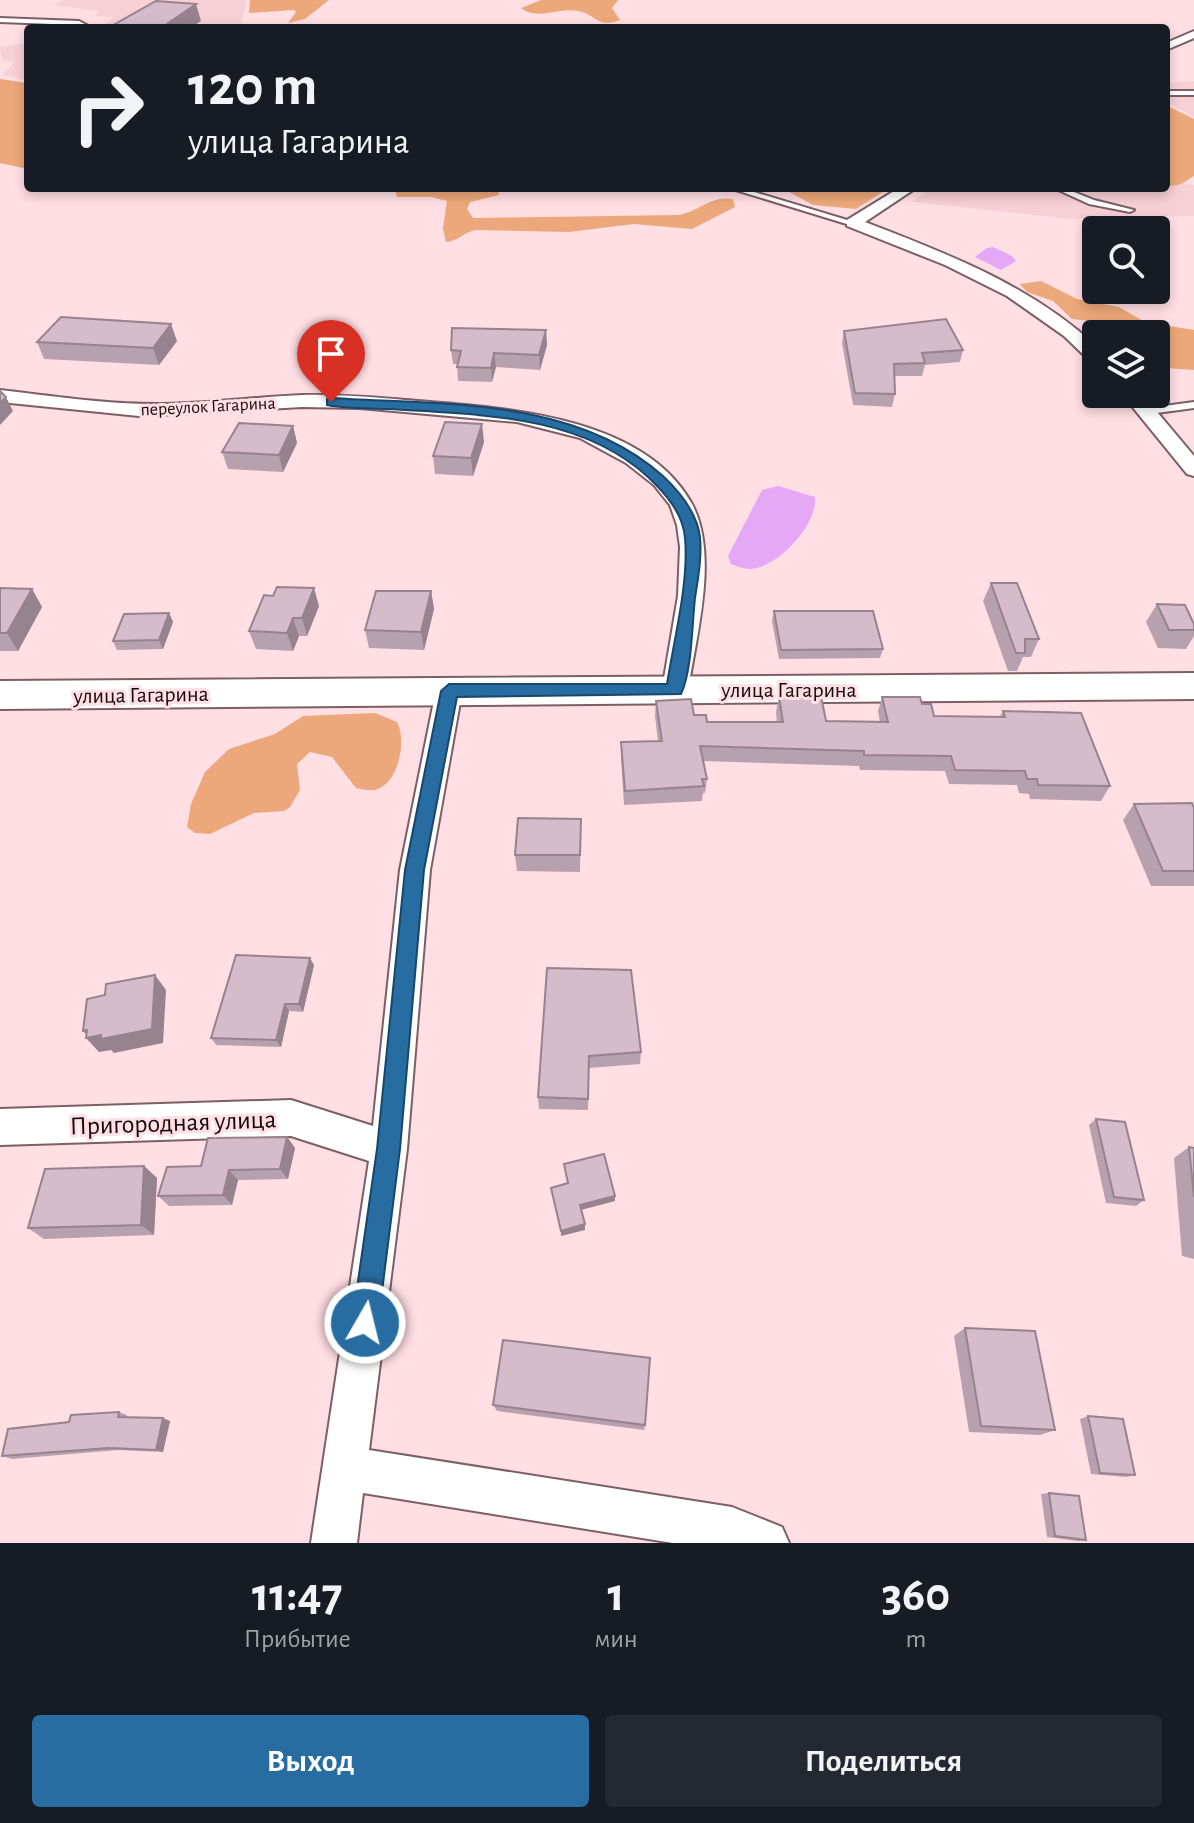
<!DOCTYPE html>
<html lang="ru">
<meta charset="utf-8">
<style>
:root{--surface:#171b24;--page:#242831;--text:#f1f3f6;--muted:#9ea1a6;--accent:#276da2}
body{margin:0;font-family:"Alegreya Sans",sans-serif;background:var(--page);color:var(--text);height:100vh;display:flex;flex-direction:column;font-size:30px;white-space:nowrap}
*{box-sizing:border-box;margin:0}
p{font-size:26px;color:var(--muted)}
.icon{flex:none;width:44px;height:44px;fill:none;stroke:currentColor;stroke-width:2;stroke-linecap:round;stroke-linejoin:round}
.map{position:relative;height:1543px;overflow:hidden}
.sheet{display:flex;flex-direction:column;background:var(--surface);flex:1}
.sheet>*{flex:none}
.hud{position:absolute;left:24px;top:24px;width:1146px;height:168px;border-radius:8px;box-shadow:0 4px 12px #0003;background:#171b24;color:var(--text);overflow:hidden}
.controls{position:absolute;left:1082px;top:216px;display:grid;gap:16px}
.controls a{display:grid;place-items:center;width:88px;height:88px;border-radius:8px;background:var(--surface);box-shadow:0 4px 12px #0003;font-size:40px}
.pin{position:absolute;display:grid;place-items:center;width:68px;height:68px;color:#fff;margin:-82px -34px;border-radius:50% 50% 50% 0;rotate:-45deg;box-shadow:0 0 8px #0007}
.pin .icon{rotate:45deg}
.me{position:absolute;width:88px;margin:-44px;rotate:8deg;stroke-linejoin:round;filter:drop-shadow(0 0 6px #0008)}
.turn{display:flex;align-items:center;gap:28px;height:168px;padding:0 32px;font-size:36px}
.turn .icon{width:104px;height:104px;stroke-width:2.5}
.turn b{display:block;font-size:56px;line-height:68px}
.eta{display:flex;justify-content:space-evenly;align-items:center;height:136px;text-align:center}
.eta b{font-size:48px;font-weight:600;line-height:56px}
.button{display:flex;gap:16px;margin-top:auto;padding:16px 32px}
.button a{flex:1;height:92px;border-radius:8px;background:var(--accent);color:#fff;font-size:32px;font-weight:600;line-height:92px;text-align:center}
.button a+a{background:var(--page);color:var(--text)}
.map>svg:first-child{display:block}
.built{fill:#f7cfd6}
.green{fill:#eca87a}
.water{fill:#e4a8f7}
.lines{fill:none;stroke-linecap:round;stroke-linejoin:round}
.lane-casing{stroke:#7b5f64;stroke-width:4}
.street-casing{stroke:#7b5f64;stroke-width:4}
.secondary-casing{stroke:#7b5f64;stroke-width:4}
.lane{fill:#fff;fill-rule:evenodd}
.street{fill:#fff;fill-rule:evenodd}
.secondary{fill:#fff;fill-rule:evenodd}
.wall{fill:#b8a1ae}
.shaded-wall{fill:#96838d}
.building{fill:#d6bbca;stroke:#96838d;stroke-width:2}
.route{fill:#276da2;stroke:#194769;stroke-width:2}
.labels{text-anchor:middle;stroke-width:6;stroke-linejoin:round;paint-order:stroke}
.far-street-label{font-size:18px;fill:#150a0c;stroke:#ffdee4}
.street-label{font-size:22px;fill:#150a0c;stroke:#ffdee4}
.near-street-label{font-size:26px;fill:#150a0c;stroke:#ffdee4}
</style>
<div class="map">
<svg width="1194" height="1543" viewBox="0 0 1194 1543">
<rect width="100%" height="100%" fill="#ffdee4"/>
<path class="built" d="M64,0h183l-7,28h-141l15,-11 -19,-1 4,-5 -46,-6z
M28,43v38l-25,-6 11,-13 -12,-2 -2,-13z
M1194,81v36l-28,-15v-19z
M1166,181l28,4v31l-123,3 -159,-17 20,-14h234z"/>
<path class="green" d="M250,0h79l-24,19 -17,4 8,-11 -2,-2 -45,3z
M541,0h77l-6,8 8,12c-23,9 -24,-6 -42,-9 -19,-4 -41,10 -57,-3z
M0,79l28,4v86l-28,-6z
M1166,105l28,14v57c-10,6 -16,12 -28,9z
M394,188l104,1 1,6 -29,7 -3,7 6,9 205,-3c21,-3 32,-20 55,-16l2,8 -43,22 -58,-5 -66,8 -91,-2c-13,1 -17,11 -31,12l-3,-14 4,-27 -16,-4h-34z
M782,188h107l-33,21 -43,-4z
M1041,281l36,18 42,8 26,15 49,8v40l-28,-2 -10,5v-39h-47l2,-8 -4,-3 -35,-4 -19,-18 -26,-9 -7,-8z
M375,713l22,9c10,18 2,62 -22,68 -5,1 -14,-1 -19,-2l-24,-31 -22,-5 -13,12 3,26 -10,17 -6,4 -30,2 -44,21 -15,-1 -8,-6 4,-23 14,-32 24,-23 46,-15 28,-18z"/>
<path class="water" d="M993,247l19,9 4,5 -15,9 -26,-13 12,-9z
M778,486l37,11c3,27 -37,71 -65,72 -6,0 -14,-3 -19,-5l-3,-8 34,-66z"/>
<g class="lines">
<defs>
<path id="lane" d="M0,18l79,3 13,7 -14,-3 -78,-3z
M1166,91h28v4h-28z
M729,188h12l116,35 -7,2z
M1054,188h10l30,12 40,10 -4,2 -41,-8z
M1194,402v6l-45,6 -5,-3 5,-3z"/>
<path id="street" d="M1194,31v7l-28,12v-7z
M899,188h17l-51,34c83,32 165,63 231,124v16l-7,-2 -25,-24 -57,-40 -62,-31 -98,-39v-6z
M0,390c52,6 104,14 157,14 49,0 97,-7 146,-9 38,-1 77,3 115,6 87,7 226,15 274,103 27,51 4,132 -4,186l-4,7 -9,2 -9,-2 -4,-7 16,-94 2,-49 -3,-22 -7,-20 -16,-20 -28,-22 -46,-25 -63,-16 -157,-14 -58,-1 -163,9 -139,-14z
M1122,394h20l52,62v20l-7,-2z
M449,681l9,3 4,7 -32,179 -23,279 -38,301 363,57 50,20 7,16h-116l-310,-50 -6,50h-46l58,-382 -78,-25 -291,9v-36l291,-9 82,26 27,-256 36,-179 4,-7z"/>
<path id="secondary" d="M1194,673v26l-1194,10v-28z"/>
</defs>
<use href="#lane" class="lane-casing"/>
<use href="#street" class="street-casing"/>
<use href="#secondary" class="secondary-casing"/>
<use href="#lane" class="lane"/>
<use href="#street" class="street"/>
<use href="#secondary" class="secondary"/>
</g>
<path class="wall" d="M546,330l1,15 -7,25 -44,-3 -4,15 -34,-1 -1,-17h-4l-2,-14z
M844,331l119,19 -3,12 -35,3 -3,11h-28l1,18 -3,13 -39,-2 -11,-62z
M177,341l-18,24 -115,-6 -7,-17z
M293,426l4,17 -14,29 -55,-3 -6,-17z
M484,442l-11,34 -38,-2 -2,-18z
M991,583l48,56 -8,18h-8l-6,14h-9l-25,-70z
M0,588l32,1 10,18 -24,44h-18z
M431,591l3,18 -10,41 -55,-2 -4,-18z
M273,596l46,10 -12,30h-8l-6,15 -37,-2 -7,-18z
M1157,604l37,26v6l-8,13 -28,-1 -12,-26z
M774,611l109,38 -3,9 -101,1 -7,-38z
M169,613l4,9 -10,27 -46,1 -4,-9z
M779,697l47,24 54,1 -2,-11 4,-14 40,7 12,12h66l3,-5 107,75 -9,15 -71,-2 -1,-5 -10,-1 -2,-8 -68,-1 -4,-13 -85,-1 -1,-4 -156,-5 4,18 -2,14h-2l-1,8 -78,4 -3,-48v-15l37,-1 -3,-25 1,-15 38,14 13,7h70l-1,-10z
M1134,804l60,4v78h-43l-28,-66z
M581,819l-1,53 -63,-1 -2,-16z
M314,965l-11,47 -14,-1 -8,36 -65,-2 -5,-7z
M547,968l94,84 -1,12 -51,4 -1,42 -49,-1 -1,-12z
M1096,1119l48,81 -8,6 -30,-3 -17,-78z
M287,1137l8,11 -7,31 -50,1 -6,25 -63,1 -11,-10 43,-30z
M1189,1147l5,1v111l-12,-3 -8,-98z
M144,1166l13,12 -3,57 -110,4 -16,-11z
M965,1328l90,102 -15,5 -71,-3 -15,-96z
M493,1405l152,20 -1,5 -147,-19z
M119,1412l8,3 -1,2 44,4 -7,31 -45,-2 -106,9 -10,-3 67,-34z
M1088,1416l47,59 -9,2 -35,-3 -11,-55z
M1049,1493l37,47 -8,1 -31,-4 -6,-43z"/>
<path class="shaded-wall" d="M196,4l5,17 -11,7h-29z
M171,324l6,17 -18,24 -6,-17z
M546,330l1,15 -7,25 -1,-15z
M494,353l2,14 -4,15 -1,-14z
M6,397l7,14 -13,14v-22z
M482,424l2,18 -11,34 -2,-18z
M293,426l4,17 -14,29 -4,-17z
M314,588l5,18 -12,30 -5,-18z
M32,589l10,18 -24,44 -11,-18z
M431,591l3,18 -10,41 -3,-18z
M169,613l4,9 -10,27 -4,-9z
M293,618l6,18 -6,15 -6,-18z
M310,958l4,7 -11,47 -4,-8z
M155,975l11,15 -3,53 -49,10 -3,-3 -12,2 -13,-14 3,-1 -6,-6 4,-1 14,5z
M285,1004l4,7 -8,36 -5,-7z
M287,1137l8,11 -7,31 -8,-10z
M144,1166l13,12 -3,57 -13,-10z
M229,1170l9,10 -6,25 -9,-10z
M615,1196v5l-34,9 -1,-5z
M585,1224v6l-24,6v-5z
M163,1418l7,3 -7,31 -7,-2z"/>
<path class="building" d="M156,1l40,3 -35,24h-53z
M26,32h2v23h-2z
M61,317l110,7 -18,24 -116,-6z
M946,319l17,31 -41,3 3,10 -31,1 1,30 -40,-1 -11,-62z
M452,328l94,2 -7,25 -45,-2 -3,15 -34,-1 4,-16 -10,-1z
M0,391l6,6 -6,6z
M445,422l37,2 -11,34 -38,-2z
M239,423l54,3 -14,29 -57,-3z
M991,583h26l22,56h-14v14h-9z
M277,587l37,1 -12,30h-9l-6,15 -38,-2 15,-36 9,1z
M0,588l32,1 -25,44h-7z
M376,591h55l-10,41 -56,-2z
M1157,604l28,1 9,19v6h-25z
M774,611h99l10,38 -102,1z
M169,613l-10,27 -46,1 11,-27z
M821,696l5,25 62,1 -6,-25h38l2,7h9l3,12 71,1 -2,-6 78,2 29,73 -72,-1 -1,-6h-10l-2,-8 -70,-1 -4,-14 -87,-1v-4l-164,-5 7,33h-5l2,7 -79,5 -4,-49 41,-1 -6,-40 35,-2 3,16h12l1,7h76l-4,-25z
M1192,803l2,5v63h-31l-29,-67z
M518,818l63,1 -1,36h-65z
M236,955l74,3 -11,46h-14l-9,36 -65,-2z
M547,968l84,2 10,82 -52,4 -1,43 -50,-2z
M155,975l-3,54 -51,10v-4l-15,3 1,-8 -4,1 4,-32 18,-4 1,-11z
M1096,1119l29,3 19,78 -30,-3z
M287,1137l-7,32 -51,1 -6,25 -65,1 9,-29 34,-1 7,-28z
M1189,1147l5,1v49z
M604,1154l11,42 -35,9 5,19 -24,7 -10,-43 17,-5 -4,-19z
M144,1166l-3,59 -113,3 17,-59z
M965,1328l70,3 20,99 -74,-4z
M503,1340l147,18 -5,67 -152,-20z
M119,1412l-1,5 45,1 -7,32 -47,-2 -107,8 6,-27 61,-7 2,-7z
M1088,1416l35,3 12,56 -35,-2z
M1049,1493l30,3 7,44 -31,-4z"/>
<path class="route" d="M331,398c111,7 244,-1 332,78 17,16 34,37 37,61 2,20 -2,42 -5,61 -3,27 -3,73 -14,96l-224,3 -33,173 -24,279 -22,174 -4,9 -9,4 -9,-4 -4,-9 25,-174 28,-279 36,-179 8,-7h218c7,-45 22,-101 18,-146 -2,-25 -20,-45 -37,-61 -70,-64 -172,-62 -260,-68 -20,-1 -42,0 -61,-4v-6z"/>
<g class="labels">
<g class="far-street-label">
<text transform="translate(208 406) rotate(-3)" y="6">переулок Гагарина</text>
</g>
<g class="street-label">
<text x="789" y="697">улица Гагарина</text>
<text transform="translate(141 694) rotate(-1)" y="8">улица Гагарина</text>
</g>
<g class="near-street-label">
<text transform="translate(173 1122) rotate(-2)" y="9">Пригородная улица</text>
</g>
</g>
</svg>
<div class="controls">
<a><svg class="icon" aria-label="search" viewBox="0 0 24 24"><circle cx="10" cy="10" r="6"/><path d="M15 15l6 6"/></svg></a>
<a><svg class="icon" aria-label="layers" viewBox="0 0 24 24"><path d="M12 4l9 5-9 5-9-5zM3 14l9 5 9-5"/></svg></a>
</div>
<div class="pin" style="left:331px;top:402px;background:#d93025"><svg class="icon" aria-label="arrive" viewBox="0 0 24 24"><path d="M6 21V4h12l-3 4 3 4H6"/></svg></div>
<svg class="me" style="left:365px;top:1323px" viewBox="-20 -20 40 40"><circle r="17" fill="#276da2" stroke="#fff" stroke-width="3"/><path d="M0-11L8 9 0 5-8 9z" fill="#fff"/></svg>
<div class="hud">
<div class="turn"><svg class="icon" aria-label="right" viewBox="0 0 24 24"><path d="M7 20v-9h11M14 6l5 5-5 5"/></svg><div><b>120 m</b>улица Гагарина</div></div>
</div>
</div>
<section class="sheet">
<div class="eta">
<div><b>11:47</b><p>Прибытие</p></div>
<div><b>1</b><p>мин</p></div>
<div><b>360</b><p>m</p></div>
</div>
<div class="button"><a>Выход</a><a>Поделиться</a></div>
</section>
